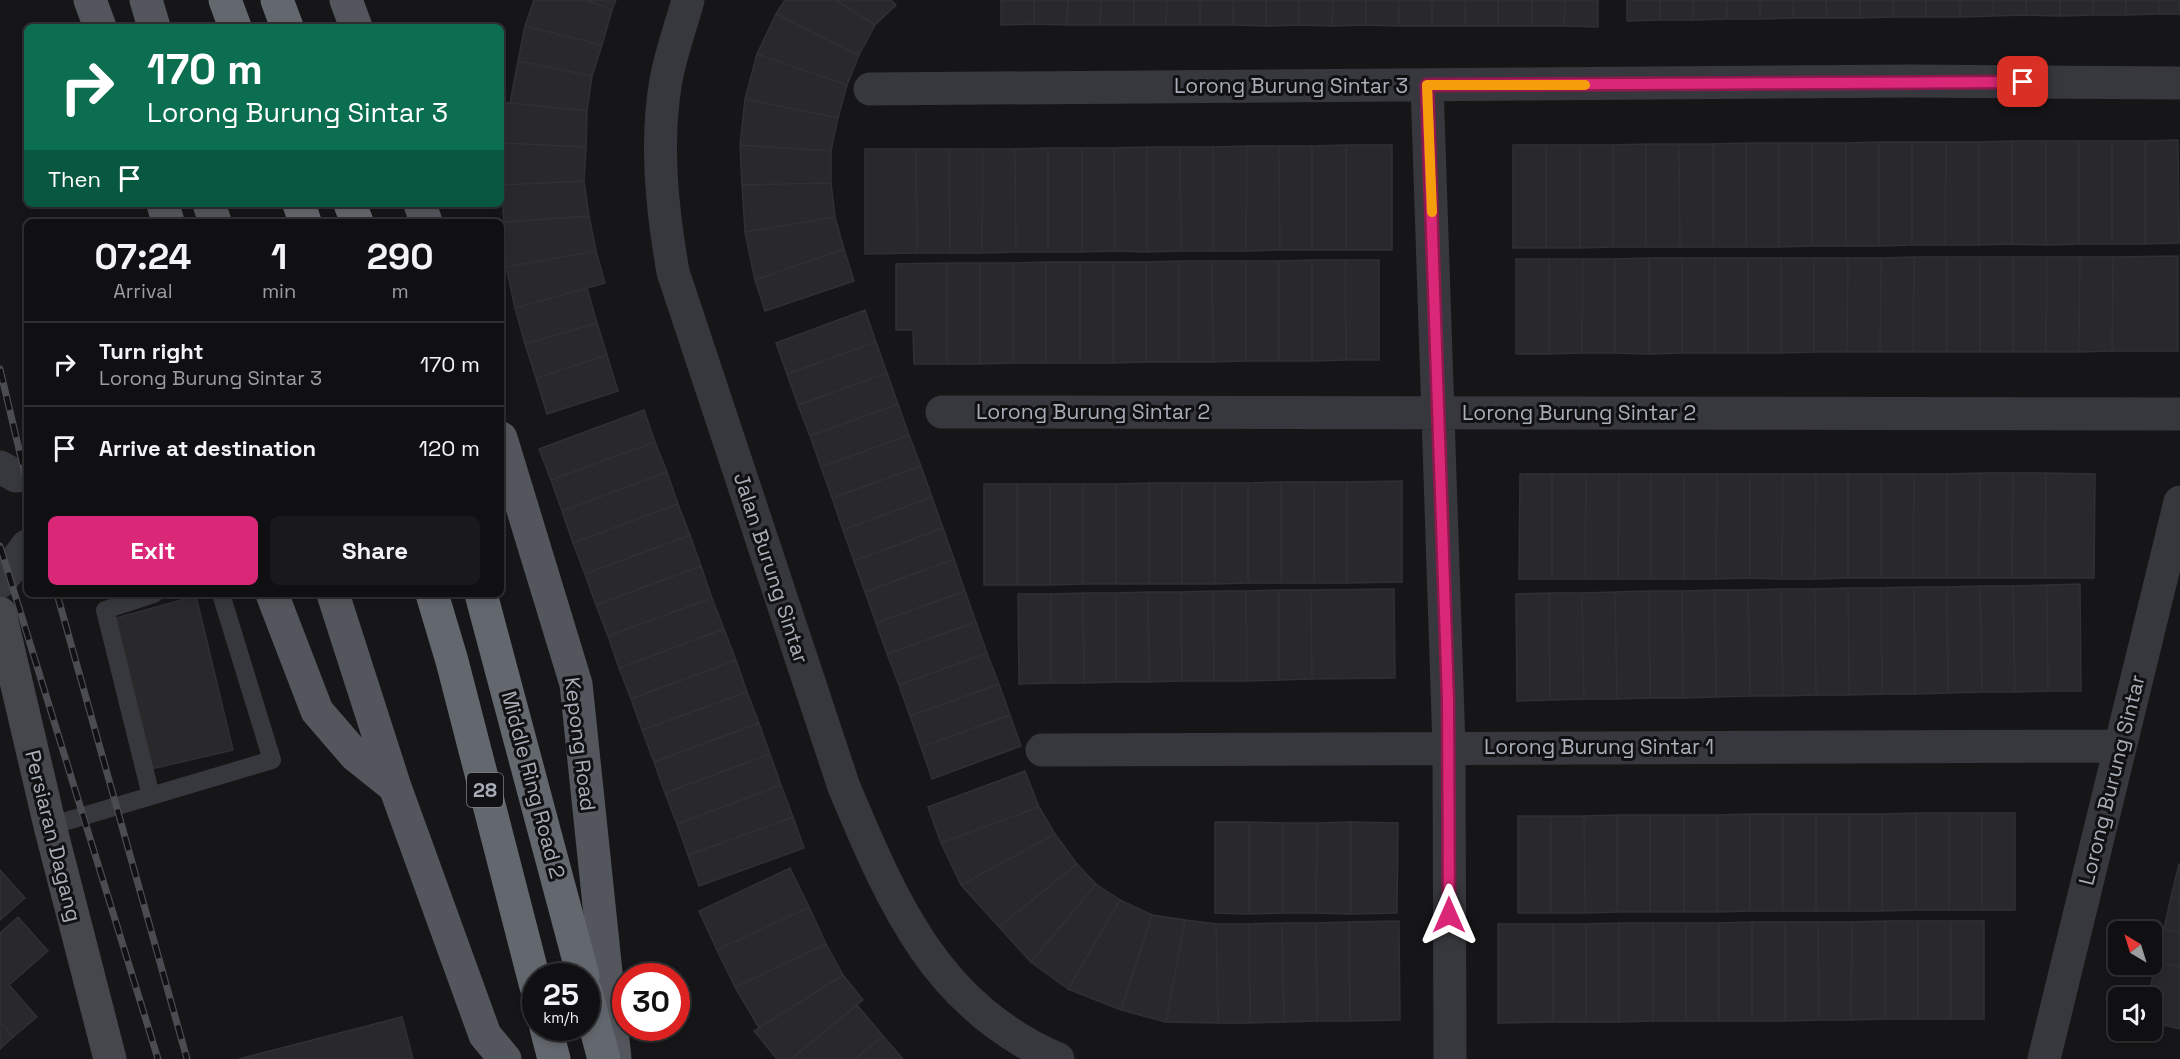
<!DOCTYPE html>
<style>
:root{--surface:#101012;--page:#19191b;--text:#f1f3f6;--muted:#9c9d9f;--line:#303032;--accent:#db2777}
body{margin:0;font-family:"Space Grotesk",sans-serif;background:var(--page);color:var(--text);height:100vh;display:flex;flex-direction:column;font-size:22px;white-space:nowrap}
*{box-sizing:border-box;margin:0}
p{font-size:20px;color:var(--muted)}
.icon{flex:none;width:33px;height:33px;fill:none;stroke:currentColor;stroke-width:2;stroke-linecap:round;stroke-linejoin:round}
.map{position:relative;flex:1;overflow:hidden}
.panel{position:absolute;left:24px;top:219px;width:480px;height:378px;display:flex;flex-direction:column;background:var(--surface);border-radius:9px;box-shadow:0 3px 9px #0003,0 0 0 2px var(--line)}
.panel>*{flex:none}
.banner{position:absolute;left:24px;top:24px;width:480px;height:183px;border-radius:9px;box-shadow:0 3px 9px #0003,0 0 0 2px var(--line);background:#0b6e4f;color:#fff;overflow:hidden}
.needle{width:39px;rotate:322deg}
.buttons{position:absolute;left:2108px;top:921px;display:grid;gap:12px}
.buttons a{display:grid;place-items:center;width:54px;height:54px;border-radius:9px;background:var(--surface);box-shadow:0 3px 9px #0003,0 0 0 2px var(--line);font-size:30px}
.speed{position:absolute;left:522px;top:963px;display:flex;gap:12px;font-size:30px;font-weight:700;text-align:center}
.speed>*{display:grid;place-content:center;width:78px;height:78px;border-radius:50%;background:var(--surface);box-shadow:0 3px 9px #0003,0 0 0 2px var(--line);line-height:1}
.speed small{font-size:15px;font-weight:400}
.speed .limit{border:9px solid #d22;background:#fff;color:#111}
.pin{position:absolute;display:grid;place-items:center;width:51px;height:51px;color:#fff;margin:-26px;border-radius:12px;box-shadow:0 3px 9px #0006}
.me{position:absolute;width:66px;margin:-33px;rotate:0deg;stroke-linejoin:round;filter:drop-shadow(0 0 4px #0008)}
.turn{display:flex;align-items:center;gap:21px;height:126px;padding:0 24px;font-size:27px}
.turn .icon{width:78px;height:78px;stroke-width:2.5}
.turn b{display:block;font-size:42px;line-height:51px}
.then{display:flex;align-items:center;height:57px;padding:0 24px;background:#0003;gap:12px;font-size:22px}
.eta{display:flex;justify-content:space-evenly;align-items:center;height:102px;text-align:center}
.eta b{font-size:36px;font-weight:700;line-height:42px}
.cta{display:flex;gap:12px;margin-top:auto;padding:12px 24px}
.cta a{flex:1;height:69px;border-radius:9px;background:var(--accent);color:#fff;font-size:24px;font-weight:700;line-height:69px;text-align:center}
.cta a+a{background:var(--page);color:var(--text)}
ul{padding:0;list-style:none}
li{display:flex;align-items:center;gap:18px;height:84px;padding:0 24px;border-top:2px solid var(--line)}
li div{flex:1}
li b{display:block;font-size:22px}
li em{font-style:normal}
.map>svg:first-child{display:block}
.building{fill:#29292c;stroke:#303034;stroke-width:1.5}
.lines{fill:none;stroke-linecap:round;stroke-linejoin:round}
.lane{stroke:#37383d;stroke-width:18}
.street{stroke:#37383d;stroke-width:33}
.secondary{stroke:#45474d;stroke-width:33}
.primary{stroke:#53565c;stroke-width:33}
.highway{stroke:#63676e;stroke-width:33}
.rail-casing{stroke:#4a4c52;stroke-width:7}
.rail{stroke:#111113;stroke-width:4.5;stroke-dasharray:14;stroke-linecap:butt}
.route-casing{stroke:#8e194d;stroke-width:15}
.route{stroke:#db2777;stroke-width:10}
.slow{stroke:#f59e0b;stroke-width:10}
.labels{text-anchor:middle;stroke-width:6;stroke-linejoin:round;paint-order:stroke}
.shield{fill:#111113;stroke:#7b7f86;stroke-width:1.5}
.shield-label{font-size:20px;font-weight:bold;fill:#a8aeb8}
.street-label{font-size:21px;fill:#a8aeb8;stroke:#111113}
</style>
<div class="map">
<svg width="2180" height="1059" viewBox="0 0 2180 1059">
<rect width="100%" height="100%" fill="#161618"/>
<path class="building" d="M534,0h52l26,10 -10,35 -77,-19z
M586,0h30l-4,10z
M785,0h51l39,25 -16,30 -83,-41z
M836,0h55l5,5 -21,20z
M1001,0h33v24l-33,1z
M1034,0h34l-1,25 -33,-1z
M1068,0h33l-1,25h-33z
M1101,0h33v25h-34z
M1134,0h33l-1,25h-32z
M1167,0h33v25h-34z
M1200,0h33v25h-33z
M1233,0h33v26l-33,-1z
M1266,0h33v25l-33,1z
M1299,0h34l-1,26 -33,-1z
M1333,0h33v25l-34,1z
M1366,0h33v26l-33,-1z
M1399,0h33v26h-33z
M1432,0h33v26h-33z
M1465,0h33v26h-33z
M1498,0h34v26h-34z
M1532,0h33l-1,26h-32z
M1565,0h33v27l-34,-1z
M1627,0h33v20l-33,1z
M1660,0h33v20h-33z
M1693,0h34v19l-34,1z
M1727,0h33v19h-33z
M1760,0h33v18l-33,1z
M1793,0h33l1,18h-34z
M1826,0h34v18h-33z
M1860,0h33v17l-33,1z
M1893,0h33v17h-33z
M1926,0h34v17h-34z
M1960,0h33v16l-33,1z
M1993,0h33v15l-33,1z
M2026,0h34v16l-34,-1z
M2060,0h33v15l-33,1z
M2093,0h33v15h-33z
M2126,0h33v14l-33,1z
M2159,0h21v14h-21z
M776,14l83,41 -12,30 -90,-31z
M525,26l77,19 -10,31 -74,-15z
M757,54l90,31 -9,33 -93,-19z
M518,61l74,15 -5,35 -77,-8z
M745,99l93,19 -7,33 -91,-6z
M501,102l86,9 -1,36 -85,-4z
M2178,140l1,103 -34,1v-103z
M2012,141v103l-33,1v-103z
M2012,141h34v104l-34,-1z
M2046,141h33v103l-33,1z
M2079,141h33v103h-33z
M2112,141h33v103h-33z
M1879,142v104h-33v-103z
M1879,142h33v103l-33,1z
M1912,142h34l-1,103h-33z
M1946,142h33v103h-34z
M503,143l83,4 -2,34 -83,4z
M1746,143v104h-33v-103z
M1746,143h33v104h-33z
M1779,143h33v103l-33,1z
M1812,143h34v103h-34z
M1646,144v103h-33v-102z
M1646,144h33l1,103h-34z
M1679,144h34v103h-33z
M740,145l91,6v32l-89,2z
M1346,145v105h-34v-104z
M1346,145h46v105h-46z
M1513,145h33v103h-33z
M1546,145h34v103h-34z
M1580,145h33v102l-33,1z
M1247,146l-1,105h-33v-104z
M1247,146h32l1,104 -34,1z
M1279,146h33v104h-32z
M1147,147v105l-32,-1 -1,-103z
M1147,147h33l1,104 -34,1z
M1180,147h33v104h-32z
M1048,148v104h-32l-1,-103z
M1048,148h34v104h-34z
M1082,148h32l1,103 -33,1z
M865,149h51l1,104 -52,1z
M916,149h33l1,104h-33z
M949,149h34l-1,104h-32z
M983,149h32l1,103 -34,1z
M584,181l5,35 -85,6 -3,-37z
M831,183l4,34 -90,15 -3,-47z
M589,216l7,35 -90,16 -2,-45z
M835,217l9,32 -89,31 -10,-48z
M844,249l10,32 -89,30 -10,-31z
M596,251l9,32 -90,25 -9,-41z
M2178,256v95h-66l1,-94z
M1914,257l-1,95h-33l1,-94z
M1914,257h33v95h-34z
M1947,257h33v95h-33z
M1980,257h33v95h-33z
M2013,257h34l-1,95h-33z
M2047,257h33l-1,95h-33z
M2080,257h33l-1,94 -33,1z
M1649,258v96l-34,-1v-94z
M1649,258h33v95l-33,1z
M1682,258h33v95h-33z
M1715,258h33v95h-33z
M1748,258h33v95h-33z
M1781,258h33v94l-33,1z
M1814,258h34l-1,94h-33z
M1848,258h33l-1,94h-33z
M1516,259h33v95h-33z
M1549,259h34l-1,94 -33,1z
M1583,259h32v94h-33z
M1312,260h33l1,100 -34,1z
M1312,260v101h-33v-100z
M1345,260h34v100h-33z
M1179,261h33l1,101h-34z
M1179,261v101h-33v-100z
M1212,261h34v100l-33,1z
M1246,261h33v100h-33z
M1046,262h34v101h-34z
M1046,262v101h-33v-100z
M1080,262h33v101h-33z
M1113,262h33v100l-33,1z
M947,263h33v101h-33z
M947,263v101h-33l-1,-34h-17v-66z
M980,263h33v100l-33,1z
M587,288l10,35 -72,21 -10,-36z
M865,310l11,32 -89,32 -11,-31z
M597,323l10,32 -71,23 -11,-34z
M876,342l11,31 -89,32 -11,-31z
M607,355l11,36 -71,23 -11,-36z
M887,373l11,31 -88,32 -12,-31z
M898,404l11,31 -88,32 -11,-31z
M644,410l11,32 -104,38 -12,-31z
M909,435l12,31 -89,32 -11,-31z
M655,442l12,30 -105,39 -11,-31z
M921,466l11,31 -89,33 -11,-32z
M667,472l11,32 -105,39 -11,-32z
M1980,473h33l-1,105h-33z
M1980,473l-1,105h-32v-104z
M2013,473h33l-1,105h-33z
M2046,473l49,1 -1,104h-49z
M1520,474h32v105h-33z
M1552,474h34l-1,105h-33z
M1586,474h33l-1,105h-33z
M1619,474h32v105h-33z
M1651,474h33v105h-33z
M1684,474h33l-1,105h-32z
M1717,474h33v104l-34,1z
M1750,474h33l-1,105 -32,-1z
M1783,474h33l-1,105h-33z
M1816,474h32v104l-33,1z
M1848,474h33v104h-33z
M1881,474h33l-1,104h-32z
M1914,474h33v104h-34z
M1402,481v101l-55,1v-101z
M1281,482v101h-33v-100z
M1281,482h33v101h-33z
M1314,482h33v101h-33z
M1149,483v101h-33v-100z
M1149,483h33v101h-33z
M1182,483h33v101h-33z
M1215,483h33v100l-33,1z
M984,484h33v101h-33z
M1017,484h33v101h-33z
M1050,484h33v100l-33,1z
M1083,484h33v100h-33z
M932,497l11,31 -89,33 -11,-31z
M678,504l12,31 -105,39 -12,-31z
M943,528l11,31 -89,33 -11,-31z
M690,535l11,31 -105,39 -11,-31z
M954,559l11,32 -89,32 -11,-31z
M701,566l11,32 -104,38 -12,-31z
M2080,584l1,107h-33l-1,-106z
M2047,585l1,106 -33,1 -2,-106z
M1980,586h33l2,106h-33z
M1980,586l2,106 -34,1 -1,-106z
M1914,587h33l1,106 -33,1z
M1914,587l1,107h-33l-1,-106z
M1848,588h33l1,106 -33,1z
M1848,588l1,107h-33l-1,-106z
M1394,589l1,89 -83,1 -1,-89z
M1781,589h34l1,106 -33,1z
M1781,589l2,107h-33l-2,-106z
M1279,590h32l1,89 -33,1z
M1279,590v90l-32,1 -1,-90z
M1715,590h33l2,106 -34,1z
M1715,590l1,107 -33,1 -1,-107z
M965,591l11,31 -89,32 -11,-31z
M1213,591h33l1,90h-33z
M1213,591l1,90h-32l-1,-89z
M1649,591h33l1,107h-33z
M1649,591l1,107 -33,1 -2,-107z
M1148,592h33l1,89 -33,1z
M1148,592l1,90h-33v-89z
M1615,592l2,107h-33l-2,-106z
M1083,593h33v89l-32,1z
M1083,593l1,90h-33v-89z
M1549,593h33l2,106 -34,1z
M1549,593l1,107 -33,1 -1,-107z
M1018,594h33v89l-32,1z
M196,596l37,154 -82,19 -35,-151z
M712,598l12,31 -105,39 -11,-32z
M976,622l11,31 -88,32 -12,-31z
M724,629l12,31 -105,39 -12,-31z
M987,653l12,31 -89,32 -11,-31z
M736,660l11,32 -105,38 -11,-31z
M999,684l11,31 -89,32 -11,-31z
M747,692l12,31 -105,39 -12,-32z
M1010,715l11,31 -89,33 -11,-32z
M759,723l11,31 -105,39 -11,-31z
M770,754l11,31 -104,39 -12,-31z
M1025,771l14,36 -98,36 -13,-36z
M781,785l12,32 -105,38 -11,-31z
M1039,807l16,27 -94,51 -20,-42z
M1916,813h33v97h-33z
M1916,813v97l-34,1v-97z
M1949,813h33v97h-33z
M1982,813h33v97h-33z
M1750,814h33v97h-33z
M1750,814v97l-33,1v-97z
M1783,814h33v97h-33z
M1816,814h33v97h-33z
M1849,814h33v97h-33z
M1617,815h33v97h-33z
M1617,815v97l-32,1 -1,-97z
M1650,815h34v97h-34z
M1684,815h33v97h-33z
M1518,816h33v97h-33z
M1551,816h33l1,97h-34z
M793,817l11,31 -105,38 -11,-31z
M1215,822h34v92l-34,-1z
M1249,822l34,1v90l-34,1z
M1351,822l47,1 -1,90 -46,1z
M1351,822v92l-35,-1 1,-90z
M1283,823h34l-1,90h-33z
M1055,834l22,30 -78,63 -38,-42z
M1077,864l19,20 -65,78 -32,-35z
M2179,864l1,1v34l-9,-2z
M790,868l19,39 -92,43 -18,-39z
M0,870l25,28 -25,22z
M1096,884l24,16 -52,89 -37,-27z
M2171,897l9,2v34l-16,-4z
M1120,900l32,15 -31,95 -53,-21z
M809,907l17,37 -91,43 -18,-37z
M1152,915l33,5 -19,102 -45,-12z
M18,917l30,34 -39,34 28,32 -24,20 -13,-15v-89z
M1185,920l31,4 2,99 -52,-1z
M1399,921l1,99 -50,1 -1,-99z
M1885,921h33v98h-33z
M1885,921v98l-34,1 1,-98z
M1918,921h33v98h-33z
M1951,921h33v98h-33z
M1349,922l1,99h-33l-1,-98z
M1752,922h33v99h-33z
M1752,922v99h-33v-98z
M1785,922h33l1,98 -34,1z
M1818,922h34l-1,98h-32z
M1282,923h34l1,98 -33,1z
M1282,923l2,99 -34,1 -1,-99z
M1619,923h34v98l-34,1z
M1619,923v99h-33v-98z
M1653,923h33v98h-33z
M1686,923h33v98h-33z
M1216,924h33l1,99h-32z
M1498,924h55v98l-55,1z
M1553,924h33v98h-33z
M2164,929l16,4v34l-24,-5z
M826,944l17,31 -84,53 -24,-41z
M2156,962l24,5v62l-29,-7v-24h-3z
M843,975l20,25 -72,59h-14l-23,-28z
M857,1005l26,31 -28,23h-64z
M402,1017l11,42h-174z
M0,1022l13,15 -13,12z
M883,1036l20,23h-48z"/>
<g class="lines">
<path class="lane" d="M151,796l-46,-186 49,-16
M50,826l222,-66 -51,-166"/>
<path class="street" d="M688,0c-7,26 -17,53 -22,80 -11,63 -4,129 7,192l171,515c48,114 91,219 214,272
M1427,85l22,662 1,312
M870,89l1040,-8 270,2
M942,412l1238,2
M0,467l16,9 11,-2
M0,582l27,-36
M1042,750l1078,-4
M2044,1059l136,-557"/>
<path class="secondary" d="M0,613l50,213 60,233"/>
<path class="primary" d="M90,0l10,27
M146,0l8,27
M346,0l10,27
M163,204l5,18
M209,204l6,18
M420,204l6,18
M501,438l75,246 39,375
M272,594l45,117 38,44 40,32
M333,594l62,193 90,248 20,24"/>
<path class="highway" d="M225,0l10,27
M277,0l10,27
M299,204l6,18
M350,204l7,18
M432,594l20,67 84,326
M481,594l102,382
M586,992l18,67
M546,1028l8,31"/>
<defs>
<path id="rail" d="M0,369l27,114
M0,546l158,513
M57,594l130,465"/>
</defs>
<use href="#rail" class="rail-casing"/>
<use href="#rail" class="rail"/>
</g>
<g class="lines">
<defs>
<path id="route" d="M1449,915l-1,-215 -21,-615 596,-3"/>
</defs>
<use href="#route" class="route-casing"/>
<use href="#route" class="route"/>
<path class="slow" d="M1432,212l-5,-127h158"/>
</g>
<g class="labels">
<rect class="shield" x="467" y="773" width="36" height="34" rx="4.5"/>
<g class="shield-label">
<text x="485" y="797">28</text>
</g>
<g class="street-label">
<text x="1291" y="93">Lorong Burung Sintar 3</text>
<text x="1093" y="419">Lorong Burung Sintar 2</text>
<text x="1579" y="420">Lorong Burung Sintar 2</text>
<text transform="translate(771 568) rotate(72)" y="7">Jalan Burung Sintar</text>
<text transform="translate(580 744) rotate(83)" y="7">Kepong Road</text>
<text x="1599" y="754">Lorong Burung Sintar 1</text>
<text transform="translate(2112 780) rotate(-76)" y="7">Lorong Burung Sintar</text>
<text transform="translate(533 785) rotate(75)" y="7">Middle Ring Road 2</text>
<text transform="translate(53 836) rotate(76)" y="7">Persiaran Dagang</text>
</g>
</g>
</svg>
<div class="buttons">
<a><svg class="needle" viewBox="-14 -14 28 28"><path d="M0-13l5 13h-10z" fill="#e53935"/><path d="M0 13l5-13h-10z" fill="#9c9d9f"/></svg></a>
<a><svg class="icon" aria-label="sound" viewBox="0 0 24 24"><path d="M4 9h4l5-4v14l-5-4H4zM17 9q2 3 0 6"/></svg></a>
</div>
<div class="speed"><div>25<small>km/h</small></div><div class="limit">30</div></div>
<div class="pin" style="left:2023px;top:82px;background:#d93025"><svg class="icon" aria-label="arrive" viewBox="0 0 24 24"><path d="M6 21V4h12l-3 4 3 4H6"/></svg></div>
<svg class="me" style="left:1449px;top:915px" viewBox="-20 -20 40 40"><path d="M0-17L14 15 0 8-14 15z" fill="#db2777" stroke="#fff" stroke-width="4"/></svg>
<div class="banner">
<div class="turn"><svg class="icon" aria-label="right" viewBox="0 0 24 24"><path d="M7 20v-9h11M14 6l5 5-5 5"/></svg><div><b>170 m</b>Lorong Burung Sintar 3</div></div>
<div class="then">Then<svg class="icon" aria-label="arrive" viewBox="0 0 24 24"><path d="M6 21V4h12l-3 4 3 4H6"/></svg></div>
</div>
<section class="panel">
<div class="eta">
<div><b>07:24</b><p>Arrival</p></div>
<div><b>1</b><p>min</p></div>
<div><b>290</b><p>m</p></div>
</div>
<ul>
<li><svg class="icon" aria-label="right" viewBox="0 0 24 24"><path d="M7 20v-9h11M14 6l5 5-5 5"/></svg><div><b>Turn right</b><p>Lorong Burung Sintar 3</p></div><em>170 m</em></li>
<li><svg class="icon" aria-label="arrive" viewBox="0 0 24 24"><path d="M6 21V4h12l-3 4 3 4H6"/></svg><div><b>Arrive at destination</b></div><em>120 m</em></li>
</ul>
<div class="cta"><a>Exit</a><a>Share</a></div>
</section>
</div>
